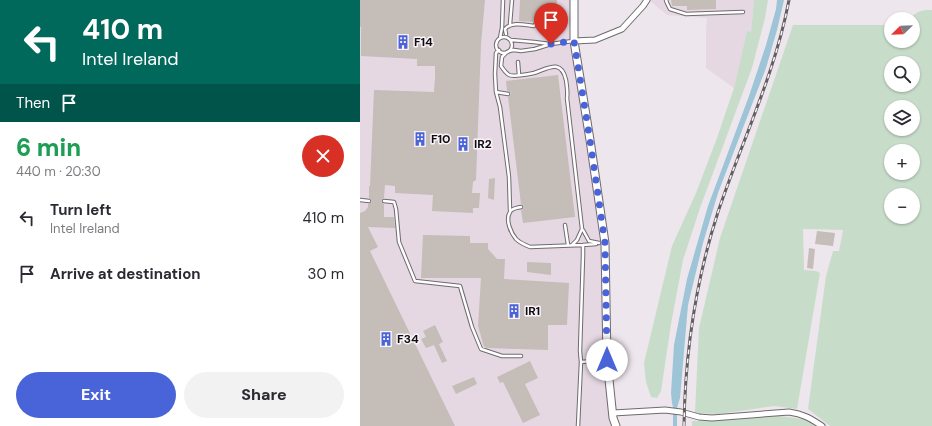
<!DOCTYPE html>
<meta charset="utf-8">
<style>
:root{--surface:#fff;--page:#f2f2f3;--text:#2b2b33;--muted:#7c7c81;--accent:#4964d8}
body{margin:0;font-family:"DM Sans",sans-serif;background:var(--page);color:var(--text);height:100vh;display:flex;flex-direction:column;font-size:15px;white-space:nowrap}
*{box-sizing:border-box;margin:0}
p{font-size:13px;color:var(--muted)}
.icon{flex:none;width:22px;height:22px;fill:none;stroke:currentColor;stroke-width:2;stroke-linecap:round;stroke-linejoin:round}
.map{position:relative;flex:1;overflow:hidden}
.side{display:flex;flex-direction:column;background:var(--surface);width:360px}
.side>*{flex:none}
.guide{background:#00695c;color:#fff;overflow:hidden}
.needle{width:26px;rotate:247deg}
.controls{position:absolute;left:524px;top:12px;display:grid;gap:8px}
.controls a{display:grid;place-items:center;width:36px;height:36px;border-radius:50%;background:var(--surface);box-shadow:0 1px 3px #0004;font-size:20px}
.pin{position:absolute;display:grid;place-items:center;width:34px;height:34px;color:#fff;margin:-41px -17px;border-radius:50% 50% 50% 0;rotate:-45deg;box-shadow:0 0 4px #0007}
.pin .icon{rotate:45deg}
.me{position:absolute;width:44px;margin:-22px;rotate:0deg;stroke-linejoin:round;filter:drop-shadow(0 0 3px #0008)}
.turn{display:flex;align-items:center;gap:14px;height:84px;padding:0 16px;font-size:18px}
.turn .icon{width:52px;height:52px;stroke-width:2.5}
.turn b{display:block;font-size:28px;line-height:34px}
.then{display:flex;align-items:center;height:38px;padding:0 16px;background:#0003;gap:8px;font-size:15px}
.round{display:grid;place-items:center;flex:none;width:42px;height:42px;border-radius:21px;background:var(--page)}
.overview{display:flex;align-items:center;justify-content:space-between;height:68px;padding:0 16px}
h1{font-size:24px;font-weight:800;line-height:30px;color:#1e9e55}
.primary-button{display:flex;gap:8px;margin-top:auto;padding:8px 16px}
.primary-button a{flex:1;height:46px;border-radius:24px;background:var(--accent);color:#fff;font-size:16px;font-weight:800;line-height:46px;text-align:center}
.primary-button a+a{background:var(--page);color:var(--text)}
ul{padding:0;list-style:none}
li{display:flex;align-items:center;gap:12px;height:56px;padding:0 16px}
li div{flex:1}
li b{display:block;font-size:15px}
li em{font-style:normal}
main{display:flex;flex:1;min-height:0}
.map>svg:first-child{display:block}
.built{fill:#e5d8e3}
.green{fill:#c8dcca;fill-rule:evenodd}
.water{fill:#9dc4d7}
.building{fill:#c5bdb8}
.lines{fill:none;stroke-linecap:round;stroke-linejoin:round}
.service-casing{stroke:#706a6f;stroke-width:4.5}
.minor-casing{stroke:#706a6f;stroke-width:7}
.secondary-casing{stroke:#706a6f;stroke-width:9}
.service{stroke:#fff;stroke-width:2.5}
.minor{stroke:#fff;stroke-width:5}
.secondary{stroke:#fff;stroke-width:7}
.rail-casing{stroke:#625e61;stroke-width:3}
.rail{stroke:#fbf3fa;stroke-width:1.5;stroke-dasharray:4.5;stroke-linecap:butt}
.route{stroke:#4964d8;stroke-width:7;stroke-dasharray:0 12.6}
.labels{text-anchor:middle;stroke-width:3;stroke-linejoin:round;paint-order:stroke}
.poi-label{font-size:12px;font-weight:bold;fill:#0f0d0f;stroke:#fbf3fa;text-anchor:start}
</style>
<main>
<section class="side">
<div class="guide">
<div class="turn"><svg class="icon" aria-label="left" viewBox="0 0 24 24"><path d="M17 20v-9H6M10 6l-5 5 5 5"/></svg><div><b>410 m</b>Intel Ireland</div></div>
<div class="then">Then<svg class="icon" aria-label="arrive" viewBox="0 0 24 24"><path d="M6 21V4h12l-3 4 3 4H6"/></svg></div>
</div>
<div class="overview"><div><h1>6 min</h1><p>440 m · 20:30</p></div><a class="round" style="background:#d93025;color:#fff"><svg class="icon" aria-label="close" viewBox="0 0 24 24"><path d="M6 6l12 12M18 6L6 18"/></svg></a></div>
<ul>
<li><svg class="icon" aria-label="left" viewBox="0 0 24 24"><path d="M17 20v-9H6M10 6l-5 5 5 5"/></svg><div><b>Turn left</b><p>Intel Ireland</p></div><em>410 m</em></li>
<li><svg class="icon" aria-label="arrive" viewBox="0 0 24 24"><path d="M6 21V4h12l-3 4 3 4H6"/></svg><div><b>Arrive at destination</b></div><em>30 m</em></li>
</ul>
<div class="primary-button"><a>Exit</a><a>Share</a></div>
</section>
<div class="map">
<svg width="572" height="426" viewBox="0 0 572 426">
<rect width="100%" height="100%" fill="#ede6ec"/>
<path class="built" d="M0,0h211l36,243v121l9,62h-256z
M289,0h105l-3,32h-4l-13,56 -28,-20v-36l1,-14 -40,-3z"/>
<path class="green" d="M394,0h14l-3,18 -13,50 -52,140 -17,52 -12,64 -10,67 -4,7 -6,-1 -5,-15 -2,-19 28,-117 24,-53 21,-55 17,-50 13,-57 4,1z
M565,10h7v416h-102l-22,-17 18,-133 7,-25h6l4,-21 -40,-1 1,41 12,1 4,2 -23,136 -23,-3 -56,8 -23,-1 4,-85 21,-90 73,-213h91l7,-1v17h22v-22h-5l10,-7zM531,63h22v22h-22zM531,107h22v22h-22zM531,151h22v22h-22zM531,195h22v22h-22z
M413,415l36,5 8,6h-125v-5h14z"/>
<path class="water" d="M417,0h7l-7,30 -11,38 -48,125 -15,50 -15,62 -8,93 -3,10v18h-4v-19l-1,-4 -1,-10 3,-48 13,-66 21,-73 41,-110 17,-51 10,-36z"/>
<path class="building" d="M0,0h125l-4,44 -5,136 -3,2 -1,11h8l-1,15h-6v5l-41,-2 1,-16 -38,-2v-7l-10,-1 -1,13 -2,1 -1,2 1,2 2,1v13h10l1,11 -27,-1 10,20 -8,4 85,175h-95v-213l5,-2 3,-4v-3l4,-2 -1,-3 -2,-1v-12h1l4,-96 60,2 1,-15v-11h-18v-7l-56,-3v-29h-1z
M160,0h37l-1,24 -16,-1 -1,-3 -2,-1 -3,3 -15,-1z
M311,0h45v9l-29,1v-4h-15z
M198,75l17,142 -52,6 -2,-13 2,-1 1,-2 -1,-2 -2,-1 -13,-107 2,-1 1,-3 -4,-2 -1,-10z
M135,178l-1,22 -6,-2 1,-19z
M457,231l18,2 -2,13 -18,-2z
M63,235l47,1v7h18v6l9,10h8l-1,20 65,4 -2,42h-19v25l-60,-2 -4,-1 -6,-21 3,-48h-60z
M449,248l6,1 -2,20 -6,-1z
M167,262l24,1v12l-24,-3z
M75,325l8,17 -4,2 8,17 -5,2 -8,-18 -8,3 -5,-9 5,-2 -3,-6z
M170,361l8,17 -13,6 15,31 -17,8 -20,-41 -3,1 -3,-6z
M114,377l3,7 -21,10 -4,-8z"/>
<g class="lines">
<defs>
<path id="service" d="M306,0l1,3 3,6 16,5 57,-2
M150,24l2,-24
M146,34l-1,-5c7,-8 20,-4 29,-3l3,-4
M136 45a8 8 0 1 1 16 0a8 8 0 1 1-16 0Z
M140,38l2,-10 1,-28
M151,40l23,2 16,2
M139,50l-3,3 -1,21 1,18 4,15 9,70 1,33
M149,51l5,-1 7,1 14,-2 16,-5 22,-3
M147,52l-5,5 -1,9c2,3 5,7 8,9 5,2 20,-1 25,-2 13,-4 27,-15 32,7 1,7 2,12 1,18l15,131 -5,11 -5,5
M158,62l1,13
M136,92l12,2
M0,200l9,1
M24,201l10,1 2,7 3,33 16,39 45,5 12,41 9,22 21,7h19
M161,207c-4,1 -9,1 -11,5 -5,8 1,21 6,27 4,4 9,6 14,8l53,-2v11l-3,95 1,11
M205,225l3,20
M223,230l6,11 10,2
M223,245l13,-1
M218,426l3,-64 25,-2"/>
<path id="minor" d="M214,41l21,-1 27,-11 21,-23 4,-6
M253,413l52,-3 16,2 18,5 13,1 77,-6c14,2 21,6 33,14"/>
<path id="secondary" d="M214,0v41l16,99 15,103 2,117 6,58 3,8"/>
</defs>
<use href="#service" class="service-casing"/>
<use href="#minor" class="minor-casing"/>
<use href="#secondary" class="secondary-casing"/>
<use href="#service" class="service"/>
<use href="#minor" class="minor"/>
<use href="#secondary" class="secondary"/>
<defs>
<path id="rail" d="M324,426c1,-72 12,-146 34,-214 24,-71 57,-138 71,-212"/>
</defs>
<use href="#rail" class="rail-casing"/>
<use href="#rail" class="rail"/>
</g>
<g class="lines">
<path class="route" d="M191,44l23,-3 16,99 15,103 2,117"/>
</g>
<defs>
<symbol id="building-bare" viewBox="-9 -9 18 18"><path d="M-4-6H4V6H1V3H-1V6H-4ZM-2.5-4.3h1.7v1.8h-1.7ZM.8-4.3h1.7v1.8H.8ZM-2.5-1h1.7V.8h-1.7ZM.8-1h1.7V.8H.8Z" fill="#4964d8" stroke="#fbf3fa" stroke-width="2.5" paint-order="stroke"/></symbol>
</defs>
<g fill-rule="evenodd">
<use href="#building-bare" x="33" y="32" width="20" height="20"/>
<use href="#building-bare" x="50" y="129" width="20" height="20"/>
<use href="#building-bare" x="93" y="134" width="20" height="20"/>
<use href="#building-bare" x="144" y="301" width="20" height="20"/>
<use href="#building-bare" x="16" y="329" width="20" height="20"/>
</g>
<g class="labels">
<g class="poi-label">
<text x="54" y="46">F14</text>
<text x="71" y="143">F10</text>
<text x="114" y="148">IR2</text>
<text x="165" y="315">IR1</text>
<text x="37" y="343">F34</text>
</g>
</g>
</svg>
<div class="controls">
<a><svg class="needle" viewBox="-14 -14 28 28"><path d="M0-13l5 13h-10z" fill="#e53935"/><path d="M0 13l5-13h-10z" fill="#7c7c81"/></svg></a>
<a><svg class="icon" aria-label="search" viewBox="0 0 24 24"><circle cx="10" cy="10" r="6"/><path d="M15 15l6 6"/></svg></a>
<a><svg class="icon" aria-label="layers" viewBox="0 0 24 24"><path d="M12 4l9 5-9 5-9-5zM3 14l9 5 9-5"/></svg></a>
<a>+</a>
<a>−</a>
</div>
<div class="pin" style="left:191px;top:44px;background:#d93025"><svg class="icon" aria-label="arrive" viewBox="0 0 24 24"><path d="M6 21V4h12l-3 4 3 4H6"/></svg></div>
<svg class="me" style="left:247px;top:360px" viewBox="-20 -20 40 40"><circle r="19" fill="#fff"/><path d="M0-13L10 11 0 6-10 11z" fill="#4964d8"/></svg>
</div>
</main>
